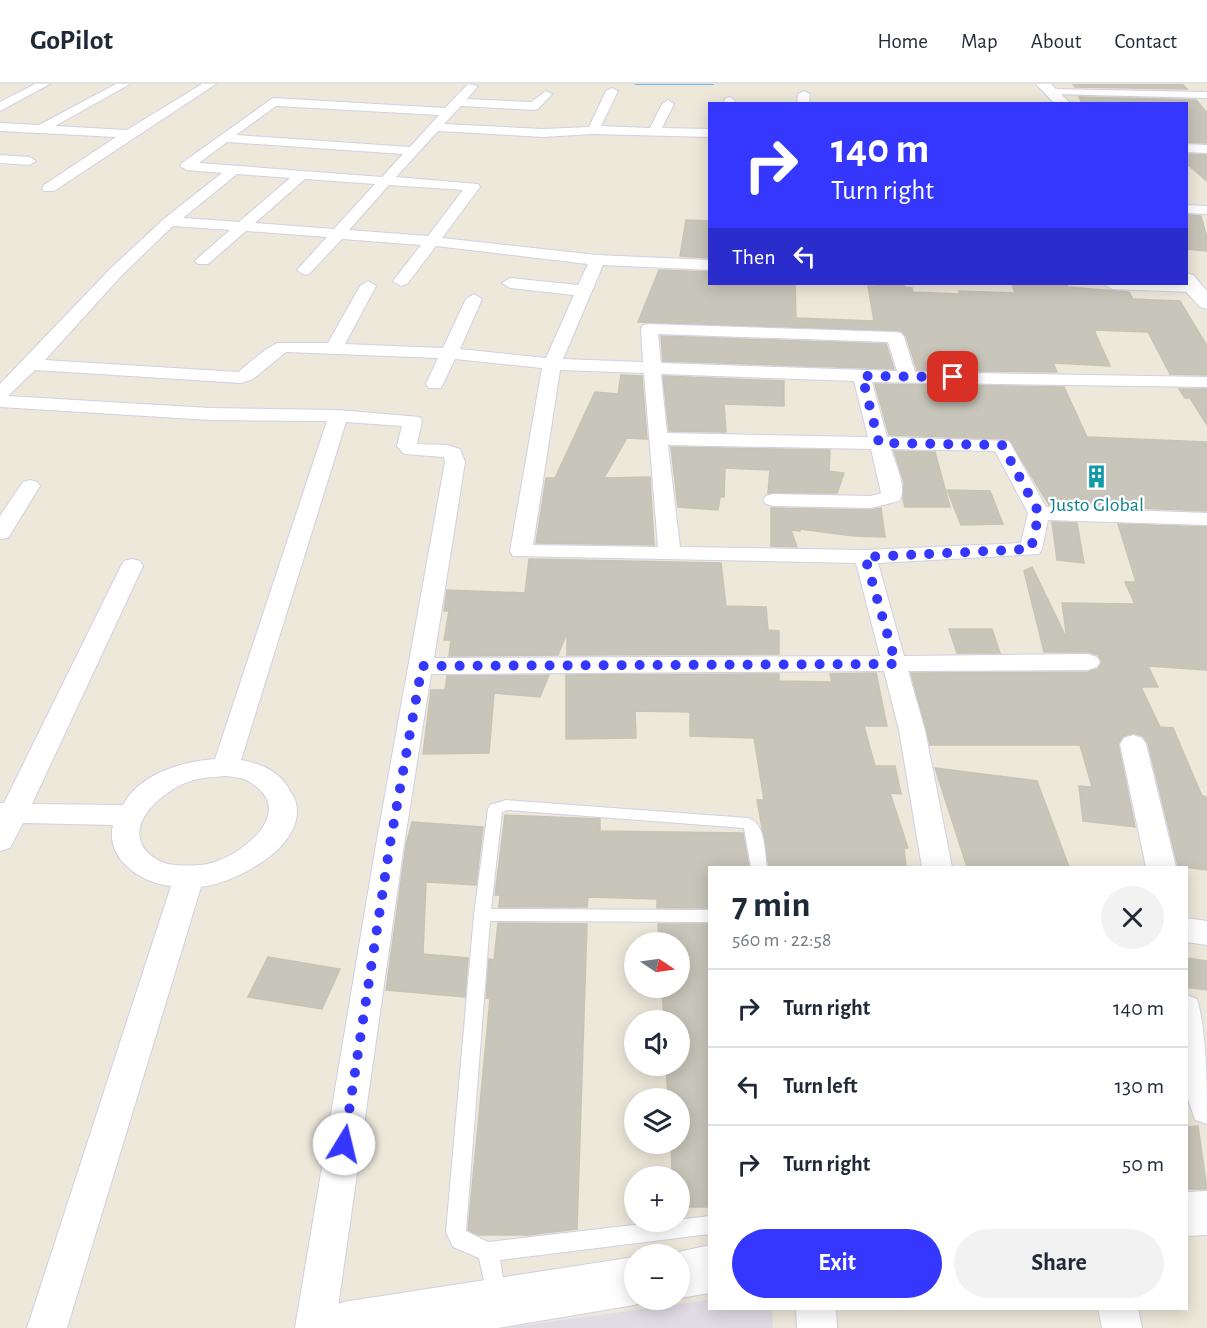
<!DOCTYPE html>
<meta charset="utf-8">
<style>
:root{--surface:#fff;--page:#f2f2f3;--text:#1f2937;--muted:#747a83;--line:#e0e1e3;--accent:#3537ff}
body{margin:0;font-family:"Alegreya Sans",sans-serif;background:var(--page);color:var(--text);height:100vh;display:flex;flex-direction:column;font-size:22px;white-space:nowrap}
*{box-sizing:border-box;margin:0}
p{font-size:20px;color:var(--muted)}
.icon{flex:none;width:33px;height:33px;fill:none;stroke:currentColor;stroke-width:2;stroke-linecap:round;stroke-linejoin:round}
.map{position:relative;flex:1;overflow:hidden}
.details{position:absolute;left:708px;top:782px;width:480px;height:444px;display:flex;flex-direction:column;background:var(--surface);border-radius:0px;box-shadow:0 3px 15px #0003}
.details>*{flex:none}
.guide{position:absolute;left:708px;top:18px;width:480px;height:183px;border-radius:0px;box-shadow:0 3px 15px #0003;background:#3537ff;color:#fff;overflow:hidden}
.needle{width:39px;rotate:103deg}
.fabs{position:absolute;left:624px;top:848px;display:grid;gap:12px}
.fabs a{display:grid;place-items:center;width:66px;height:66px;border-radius:50%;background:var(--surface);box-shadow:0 3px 15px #0003;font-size:30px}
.pin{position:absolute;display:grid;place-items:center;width:51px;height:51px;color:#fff;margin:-26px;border-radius:12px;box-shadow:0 3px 9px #0006}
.me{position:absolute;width:66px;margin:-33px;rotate:9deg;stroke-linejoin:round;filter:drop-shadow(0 0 4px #0008)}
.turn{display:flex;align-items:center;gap:21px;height:126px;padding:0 24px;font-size:27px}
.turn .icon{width:78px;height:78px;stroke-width:2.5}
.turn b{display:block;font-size:42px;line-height:51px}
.then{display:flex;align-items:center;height:57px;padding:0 24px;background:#0003;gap:12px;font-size:22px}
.round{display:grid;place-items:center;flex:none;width:63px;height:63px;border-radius:32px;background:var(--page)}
.summary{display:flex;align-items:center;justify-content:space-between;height:102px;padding:0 24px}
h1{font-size:36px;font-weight:700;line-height:45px}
.button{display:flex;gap:12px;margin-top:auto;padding:12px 24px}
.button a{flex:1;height:69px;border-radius:36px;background:var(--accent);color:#fff;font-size:24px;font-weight:700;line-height:69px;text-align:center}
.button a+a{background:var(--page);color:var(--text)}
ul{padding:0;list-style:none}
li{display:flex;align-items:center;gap:18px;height:78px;padding:0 24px;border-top:2px solid var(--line)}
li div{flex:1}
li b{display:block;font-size:22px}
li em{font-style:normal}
header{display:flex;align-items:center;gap:36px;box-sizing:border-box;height:84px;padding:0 30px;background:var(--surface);border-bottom:2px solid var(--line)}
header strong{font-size:28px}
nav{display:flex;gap:33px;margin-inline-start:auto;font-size:21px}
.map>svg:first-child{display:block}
.industrial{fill:#e0dbe4}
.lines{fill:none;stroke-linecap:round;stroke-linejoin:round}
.stream{fill:#67b7f5;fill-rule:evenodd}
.building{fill:#c8c5ba;stroke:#c8c4b4;stroke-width:1.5}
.service-casing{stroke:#cfd0e3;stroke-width:2}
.minor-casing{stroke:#cfd0e3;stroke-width:2}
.tertiary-casing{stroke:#cfd0e3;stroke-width:2}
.secondary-casing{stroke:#cfd0e3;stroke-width:2}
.service{fill:#fff;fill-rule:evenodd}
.minor{fill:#fff;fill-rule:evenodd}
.tertiary{fill:#fff;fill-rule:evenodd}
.secondary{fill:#fff;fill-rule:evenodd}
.route{stroke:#3537ff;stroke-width:10;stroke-dasharray:0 18}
.labels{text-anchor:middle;stroke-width:4.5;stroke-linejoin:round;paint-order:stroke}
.far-culture-label{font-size:20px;fill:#0d838f;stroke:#fff}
</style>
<header>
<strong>GoPilot</strong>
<nav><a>Home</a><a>Map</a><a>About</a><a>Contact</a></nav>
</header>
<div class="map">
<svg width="1207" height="1244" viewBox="0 0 1207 1244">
<rect width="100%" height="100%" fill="#ede8da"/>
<path class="industrial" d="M709,1216l1,8h62l1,20h-268z"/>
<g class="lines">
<path class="stream" d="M634,0h81l-2,1h-77z"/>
</g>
<path class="building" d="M1073,0h109l5,5 -112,-2z
M1079,13l117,3 11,13v30l-21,-1v-38h-104z
M1186,70l21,1v26l-21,-18z
M1186,131l15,1 6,22v13l-21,-2z
M686,136l24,1v37l-30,-2z
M659,186l51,2v12h85l1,34 78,3 -6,-35h9v-2h27v3l8,1 1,4 46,2v-3l56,2 -3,-9 55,1 1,2 61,5 4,7 47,2 27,45v29l-37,-1 -22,-42 -54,-2 16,36 -57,-3 4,9 -140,-2 -11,-34 -5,-5 -263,-9z
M661,252l225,8 8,25 -231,-8z
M621,291l21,1 5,63 -20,-1 -23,40 46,-1 4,68 -118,-2 10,-65h9l40,-86 23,2z
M663,292l121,5v25l-60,-2 2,28 -57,-1z
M875,300l189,3 23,50 120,5v69l-94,-4v-2h-64l-40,-66 -120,-4z
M1179,305h28v36l-17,-27h-5z
M671,363l159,3 -1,21 15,2 -7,20h-69l2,-23 -45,-2 -1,29h-4l-2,13 -40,-3z
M894,367l41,1 15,55h-45l-2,-8 1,-17z
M947,406l43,1 13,33 -42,1z
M771,424l100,2 10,-2 4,29 -31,-1 -54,-7v2l-9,-1 6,17 -26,-1z
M1052,438l25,1 7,40 -27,-3z
M1118,440l89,3v143l-59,-4 10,21h-17l19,40 13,1 29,68 5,1v73l-29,-4 -30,-123 -5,-7 -9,-3 -11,3 -5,8 17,83 -52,-6 -4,-35 13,1 -12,-42h-150l-19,-72 177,-1 10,-3 4,-8 -4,-6 -9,-3h-45l-20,-81 8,-4 35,72 -5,-36 73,1 -10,-22h11z
M529,475l192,4 5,43 40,1 2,23 11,1v23l-212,1v-22l-9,22 -109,1 2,-16h-7l5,-29h-5l3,-21 78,3z
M949,545h43l8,24h-43z
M876,589l11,53h-23l11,40h20l6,28 -11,-1 18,55h-4l2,19h-137l-12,-67h7l-10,-62 -64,-2v-24l-55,-1 1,27 -70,1v-64l213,-1v7l53,1 -2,-8z
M549,591l-9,22 -46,-4 -5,60 -66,1 8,-64h14l2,-14z
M935,684l102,13 32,86h-102z
M505,731l95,4v12l143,2 6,34h-39v41h-53v-9l-69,-2 -1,10h-88l1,-12h-5z
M412,738l71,5 -7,58 -50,-3 -3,72 45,4 -3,39 -79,-7 20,-145z
M498,839l89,1 -10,305 -49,6h-50l-10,-5 22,-231 -4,-1 3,-39 5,1z
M658,840h52v283h-30v-31h-8l-1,-33h9v-45h-12l-2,-33h14v-45h-16l-2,-33h18v-45h-21z
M268,873l72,12 -18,40 -74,-12z
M1186,874l21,3v29l-21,-3z
M1198,1042l9,63h-21v-62z"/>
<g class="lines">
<defs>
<path id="service" d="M506,716l242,18c18,5 16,33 19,49h-16l-7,-39 -237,-18 -5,2 -11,97 219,1v12l-220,-1 -24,310 22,11 222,-26v18l-210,26 6,37 -3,7 -7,3 -7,-3 -10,-46 -26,-11 -7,-15 28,-317 14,-106 2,-4z"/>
<path id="minor" d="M35,0h15l-50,27v-9z
M116,0h14l-75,42 72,4 75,-46h14l-162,107h-10l-2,-3 2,-3 72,-48 -116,-6v-8l39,2z
M468,0l10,2 -11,13 64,3 15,-11 6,3 -14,15 -4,1 -73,-4 -17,18 99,5 46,-2 17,-36 6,-3 6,3 -17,35 49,2 12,-24 6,-4 6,4 -12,24 48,1v8l-117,-3 -50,3 -105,-6 -42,46 82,7 2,3 -38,51 155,17 113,5v10l-107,-5 -40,94 80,3 -2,-33 2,-4 6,-1 246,8 6,1 3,4 11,35 292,5v10l-335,-5 15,55 122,4 37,66 161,6v12l-159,-5 -6,29 -3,5 -161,9 26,93 184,-2 9,3 3,5 -3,5 -9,3 -180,1 17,59 27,137h-30l-23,-137 -15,-59 -453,3 -27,171 -69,483h-40l81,-483 69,-383 -1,-5 -40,-3 -7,-8 5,-20 -56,-4 -105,338c19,3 37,11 47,27 2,5 7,11 8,16 10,44 -61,80 -95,84l-134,441h-40l144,-442c-30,-3 -66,-27 -58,-61l-90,-2 -13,25 -10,3v-48h4l117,-237 3,-5 8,-2 8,2 3,5 -111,238 91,1c18,-32 58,-43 92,-46l112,-338 -117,-1 -210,-13v-23l111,-116 54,-50 57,-45 -35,-3 -7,-4 2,-3 91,-65 172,10zM276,22l163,9 -29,32 -174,-12zM227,58l176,12 -21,23 -183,-14zM237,90l53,4 -51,44 -56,-4zM305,95l70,5 -41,45 -79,-6zM389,101l74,5 -35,46 -79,-6zM173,142l57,4 -32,28 -3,3 3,3h10l38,-33 81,6 -30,33 8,5 5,-2 32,-34 79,6 -28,36 8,5 6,-2 29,-38 152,18 -10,21 -68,-7 -8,5 8,5 64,7 -28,63 -86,-9 22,-50 -8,-5 -8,5 -23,49 -98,-4 31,-58 -8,-5 -8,5 -32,57h-51l-12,7 -27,22 -193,-12 78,-86zM658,250l230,8 9,29 -236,-8zM286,268l152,6 -12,26 3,4h12l14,-29 87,9 -32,183 3,5 343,7 24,93 -446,2 31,-196 -5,-13 -13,-4 -30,-1 5,-23 -2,-4 -82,-7 -128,-2 -202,-12 27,-26 206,13 12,-4zM560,286l84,3 14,174 -125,-2zM661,290l193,7 14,56 -201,-4zM668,361l203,4 10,44 -10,3 -98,-2 -7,2 -3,4 3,4 7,2 98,2 28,-7c9,-12 -4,-38 -8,-52l104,2 33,62 -7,30 -156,7 -185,-3zM226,692c6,1 13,1 18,3 6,2 11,7 15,10 32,29 -21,67 -47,74 -12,3 -25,3 -37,2 -11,-1 -20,-5 -28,-13 -22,-26 9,-53 30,-65 15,-9 32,-10 49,-11z
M1053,5l154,3v6l-158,-4v-4z
M804,7l6,3 -1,10h-12l1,-10z
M729,13l4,2 3,5h-12l1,-5z
M1186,60l21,1v8l-21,-1z
M0,71l29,2 7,4 -7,4 -29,-2z
M1186,121l21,1v8l-21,-1z
M1186,198l13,2 2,3 -8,5 -81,-3 -8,-5z
M30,396l7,2 3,4 -32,52 -8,1v-23l23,-34z
M1133,651l9,3 4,6 30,123h-30l-26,-123 4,-6z
M1186,834l21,3v24l-21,-3z
M1186,911l11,4c10,33 10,88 10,125l-12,-4 -9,-27z
M796,1224h40l1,20h-40z
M1098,1224h40l4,20h-40z"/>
<path id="tertiary" d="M1036,0h15l20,20h-16z
M1186,189l7,2 14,16v18l-7,-2 -21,-23h7z"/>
<path id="secondary" d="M1207,1107v44l-21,1v-44z
M710,1161v48l-30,5v-44h-10z
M634,1173v42h16l-16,6 -136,23h-181l8,-18 18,-8z"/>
</defs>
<use href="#service" class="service-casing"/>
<use href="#minor" class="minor-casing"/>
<use href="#tertiary" class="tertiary-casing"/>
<use href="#secondary" class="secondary-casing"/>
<use href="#service" class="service"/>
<use href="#minor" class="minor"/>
<use href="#tertiary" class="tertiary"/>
<use href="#secondary" class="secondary"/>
</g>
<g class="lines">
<path class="route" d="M344,1060l46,-300 32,-178 474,-2 -31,-107 166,-8 8,-36 -37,-68 -123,-2 -17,-67 91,1"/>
</g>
<defs>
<symbol id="building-bare" viewBox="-9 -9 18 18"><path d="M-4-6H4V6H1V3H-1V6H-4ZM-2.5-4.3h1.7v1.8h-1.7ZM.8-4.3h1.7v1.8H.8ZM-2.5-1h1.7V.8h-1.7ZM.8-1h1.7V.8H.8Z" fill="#0f9aa8" stroke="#fff" stroke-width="2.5" paint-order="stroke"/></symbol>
</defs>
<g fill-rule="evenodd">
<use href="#building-bare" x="1080" y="376" width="33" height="33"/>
</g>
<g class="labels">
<g class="far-culture-label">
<text x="1097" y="427">Justo Global</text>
</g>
</g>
</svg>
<div class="fabs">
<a><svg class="needle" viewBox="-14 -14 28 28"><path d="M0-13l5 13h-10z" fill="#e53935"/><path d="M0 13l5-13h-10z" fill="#747a83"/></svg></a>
<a><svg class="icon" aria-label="sound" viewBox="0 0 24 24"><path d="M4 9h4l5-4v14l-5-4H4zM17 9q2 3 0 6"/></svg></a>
<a><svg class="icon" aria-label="layers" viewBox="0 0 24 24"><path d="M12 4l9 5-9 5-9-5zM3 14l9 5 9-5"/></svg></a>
<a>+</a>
<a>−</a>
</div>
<div class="pin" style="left:953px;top:293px;background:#d93025"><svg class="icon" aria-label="arrive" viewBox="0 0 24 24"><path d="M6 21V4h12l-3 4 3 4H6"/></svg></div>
<svg class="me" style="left:344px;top:1060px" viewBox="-20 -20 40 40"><circle r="19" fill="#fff"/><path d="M0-13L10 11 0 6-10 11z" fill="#3537ff"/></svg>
<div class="guide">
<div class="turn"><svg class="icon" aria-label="right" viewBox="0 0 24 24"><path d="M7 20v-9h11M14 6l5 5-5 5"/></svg><div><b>140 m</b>Turn right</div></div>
<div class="then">Then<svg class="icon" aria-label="left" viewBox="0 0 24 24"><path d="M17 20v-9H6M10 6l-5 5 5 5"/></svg></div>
</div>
<section class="details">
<div class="summary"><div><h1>7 min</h1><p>560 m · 22:58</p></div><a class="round"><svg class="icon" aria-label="close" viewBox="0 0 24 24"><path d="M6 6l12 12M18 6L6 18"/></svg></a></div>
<ul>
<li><svg class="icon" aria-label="right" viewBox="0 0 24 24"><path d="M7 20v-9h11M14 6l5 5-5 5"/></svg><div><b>Turn right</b></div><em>140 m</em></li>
<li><svg class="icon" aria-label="left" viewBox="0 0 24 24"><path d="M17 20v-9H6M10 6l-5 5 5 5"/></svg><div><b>Turn left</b></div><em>130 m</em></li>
<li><svg class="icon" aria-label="right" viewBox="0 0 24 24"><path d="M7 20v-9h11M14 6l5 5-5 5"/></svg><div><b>Turn right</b></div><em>50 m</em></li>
</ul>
<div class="button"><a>Exit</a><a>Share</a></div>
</section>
</div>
